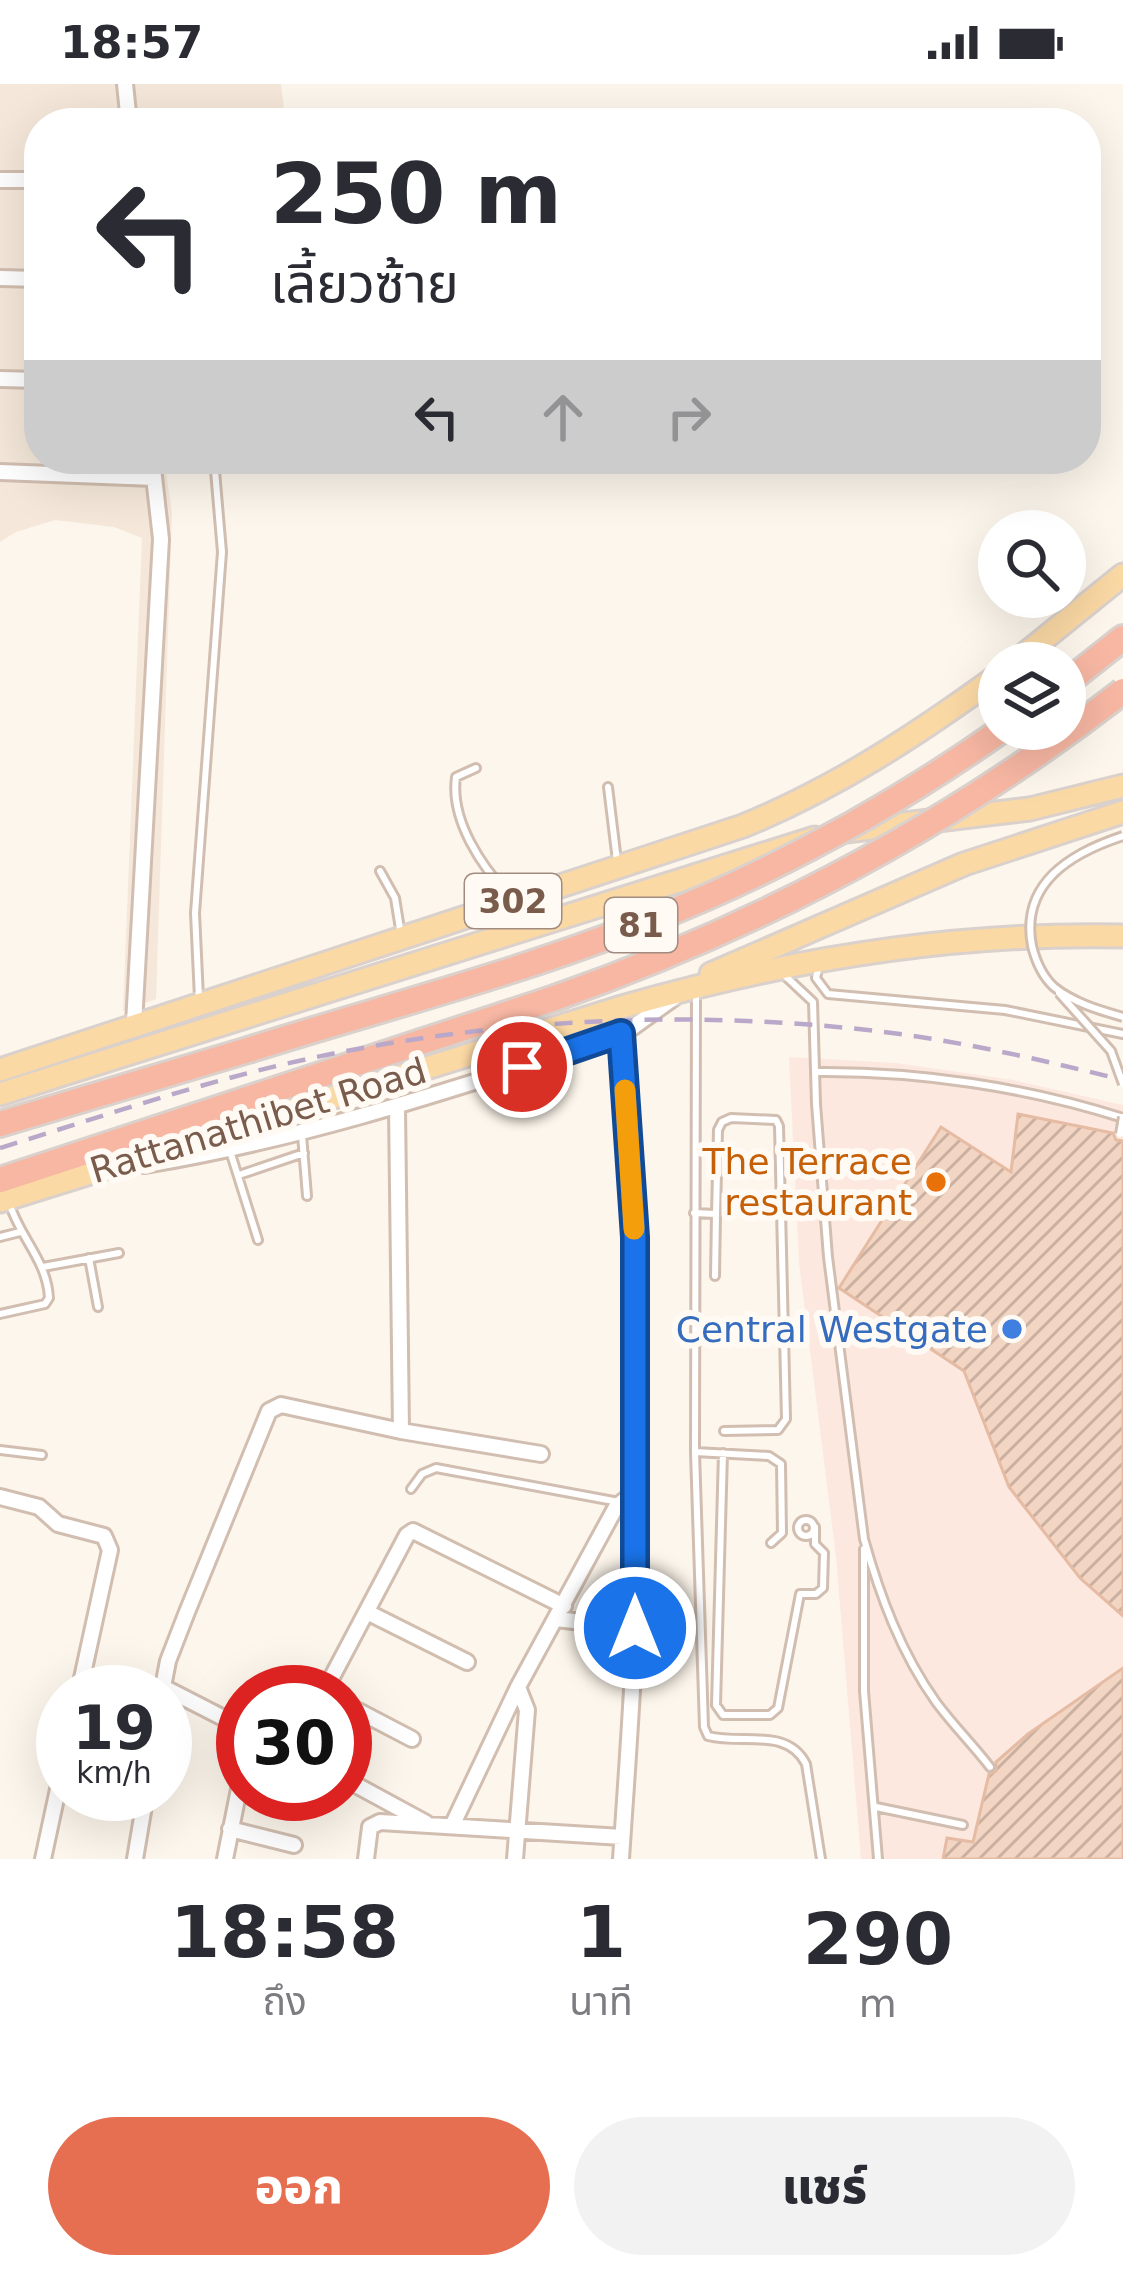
<!DOCTYPE html>
<html lang="th">
<meta charset="utf-8">
<style>
:root{--surface:#fff;--page:#f2f2f3;--text:#2b2b33;--muted:#7c7c81;--accent:#e76f51}
body{margin:0;font-family:"DejaVu Sans","Noto Sans Thai",sans-serif;background:var(--page);color:var(--text);height:100vh;display:flex;flex-direction:column;font-size:45px;white-space:nowrap}
*{box-sizing:border-box;margin:0}
p{font-size:39px;color:var(--muted)}
.icon{flex:none;width:66px;height:66px;fill:none;stroke:currentColor;stroke-width:2;stroke-linecap:round;stroke-linejoin:round}
.map{position:relative;height:1775px;overflow:hidden}
.sheet{display:flex;flex-direction:column;background:var(--surface);flex:1}
.sheet>*{flex:none}
.top-card{position:absolute;left:24px;top:24px;width:1077px;height:366px;border-radius:48px;box-shadow:0 12px 48px #0002;background:#fff;color:var(--text);overflow:hidden}
.controls{position:absolute;left:978px;top:426px;display:grid;gap:24px}
.controls a{display:grid;place-items:center;width:108px;height:108px;border-radius:50%;background:var(--surface);box-shadow:0 12px 48px #0002;font-size:60px}
.speed{position:absolute;left:36px;top:1581px;display:flex;gap:24px;font-size:60px;font-weight:700;text-align:center}
.speed>*{display:grid;place-content:center;width:156px;height:156px;border-radius:50%;background:var(--surface);box-shadow:0 12px 48px #0002;line-height:1}
.speed small{font-size:30px;font-weight:400}
.speed .limit{border:18px solid #d22;background:#fff;color:#111}
.pin{position:absolute;display:grid;place-items:center;width:102px;height:102px;color:#fff;margin:-51px;border:6px solid #fff;border-radius:50%;box-shadow:0 3px 12px #0007}
.me{position:absolute;width:132px;margin:-66px;rotate:0deg;stroke-linejoin:round;filter:drop-shadow(0 0 9px #0008)}
.turn{display:flex;align-items:center;gap:42px;height:252px;padding:0 48px;font-size:54px}
.turn .icon{width:156px;height:156px;stroke-width:2.5}
.turn b{display:block;font-size:84px;line-height:102px}
.lanes{display:flex;align-items:center;height:114px;padding:0 48px;background:#0003;justify-content:center;gap:60px;direction:ltr}
.lanes .off{opacity:.35}
.eta{display:flex;justify-content:space-evenly;align-items:center;height:204px;text-align:center}
.eta b{font-size:72px;font-weight:800;line-height:84px}
.button{display:flex;gap:24px;margin-top:auto;padding:24px 48px}
.button a{flex:1;height:138px;border-radius:72px;background:var(--accent);color:#fff;font-size:48px;font-weight:800;line-height:138px;text-align:center}
.button a+a{background:var(--page);color:var(--text)}
.status{display:flex;justify-content:space-between;align-items:center;height:84px;padding:0 60px;background:var(--surface);direction:ltr}
.status svg{height:33px;fill:currentColor}
.map>svg:first-child{display:block}
.residential{fill:#f5e8da}
.commercial{fill:#fde8e0}
.building{fill:url(#building-hatch);stroke:#e6bba3;stroke-width:3}
.lines{fill:none;stroke-linecap:round;stroke-linejoin:round}
.service-casing{stroke:#d1beb0;stroke-width:12}
.minor-casing{stroke:#d1beb0;stroke-width:20}
.primary-casing{stroke:#dad1cd;stroke-width:27}
.motorway-casing{stroke:#dad1cd;stroke-width:30}
.service{stroke:#fff;stroke-width:6}
.minor{stroke:#fff;stroke-width:14}
.primary{stroke:#fbd9a5;stroke-width:21}
.motorway{stroke:#f7b7a3;stroke-width:24}
.rail{stroke:#b9a8c9;stroke-width:4.5;stroke-dasharray:18 12;stroke-linecap:butt}
.service-bridge-casing{stroke:#d1beb0;stroke-width:12;stroke-linecap:butt}
.motorway-bridge-casing{stroke:#dad1cd;stroke-width:30;stroke-linecap:butt}
.service-bridge{stroke:#fff;stroke-width:6}
.motorway-bridge{stroke:#f7b7a3;stroke-width:24}
.route-casing{stroke:#114b97;stroke-width:30}
.route{stroke:#1a73e8;stroke-width:21}
.slow{stroke:#f59e0b;stroke-width:21}
.food-dot{fill:#e8710a;stroke:#fffaf3;stroke-width:4.5}
.shop-dot{fill:#3f7fe0;stroke:#fffaf3;stroke-width:4.5}
.labels{text-anchor:middle;stroke-width:12;stroke-linejoin:round;paint-order:stroke}
.shield{fill:#fffaf3;stroke:#a28b7f;stroke-width:3}
.shield-label{font-size:33px;font-weight:bold;fill:#7a5c4d}
.street-label{font-size:36px;fill:#7a5c4d;stroke:#fffaf3}
.food-label{font-size:36px;fill:#c56008;stroke:#fffaf3;text-anchor:end}
.shop-label{font-size:36px;fill:#366cbe;stroke:#fffaf3;text-anchor:end}
</style>
<div class="status"><b>18:57</b><svg viewBox="0 0 49 12"><path d="M0 12V9h3v3zM5 12V6h3v6zM10 12V3h3v9zM15 12V0h3v12zM26 1h20v11H26zM47 4h2v5h-2z"/></svg></div>
<div class="map">
<svg width="1123" height="1775" viewBox="0 0 1123 1775">
<defs>
<pattern id="building-hatch" width="6" height="6" patternUnits="userSpaceOnUse" patternTransform="scale(3)"><rect width="6" height="6" fill="#f3d5c3"/><path d="M-1 1l2-2M0 6l6-6M5 7l2-2" fill="none" stroke="#cab0a1"/></pattern>
</defs>
<rect width="100%" height="100%" fill="#fdf6ec"/>
<path class="residential" d="M0,0h281l4,33 -246,6v336h125l8,53 -16,487 -33,12 19,-473 -28,-11 -59,-7 -39,12 -16,10z"/>
<path class="commercial" d="M789,973l107,6 117,17 110,25v754h-262l-25,-302 -37,-294z"/>
<path class="building" d="M1018,1030l95,19 3,7 7,1v475l-43,-38 -71,-91 -45,-116 -125,-83 102,-161 70,45z
M1123,1584v191h-180l4,-21 26,4 16,-68 7,-3v-9l32,-28z"/>
<g class="lines">
<defs>
<path id="service" d="M476,684l-20,9c-6,43 26,91 55,120
M608,703l9,74
M380,787l15,27 6,37
M818,885l-2,9 12,16 177,16 118,24
M781,888l32,30 3,102 12,153 36,282c16,57 37,114 72,163 17,23 37,43 54,65
M696,908l-1,460 9,275 4,9c35,9 79,-9 98,28l15,95
M199,914l-4,-85 27,-361 -8,-93
M817,988c102,-1 209,15 306,46
M302,1051l5,61
M230,1067l28,89
M239,1091l65,-22
M694,1129l22,1 2,-84 4,-8 9,-4 45,2 3,6 7,293 -8,11 -54,1
M0,1153l20,-5
M89,1174l9,49
M43,1183l76,-14
M715,1192l1,-62
M0,1230l45,-10 4,-6c-2,-38 -30,-61 -40,-96
M0,1366l42,5
M695,1368l74,4 12,8 1,69 -11,10
M723,1369l-7,252 7,10h47l8,-7 22,-114h16l7,-6 1,-35 -9,-9v-17
M411,1405l11,-15 14,-6 183,34
M798 1444a8 8 0 1 1 16 0a8 8 0 1 1-16 0Z
M864,1465v142l14,168
M876,1723l87,18"/>
<path id="minor" d="M125,0l4,39
M0,96h39
M0,194l39,1
M0,295l39,1
M0,388l154,6
M134,940l27,-485 -9,-80
M397,1023l4,324 140,23
M145,1081c163,-27 305,-75 461,-125l27,-13 42,-30
M0,1413l39,10 19,17 46,12 6,14 -31,142
M367,1528l100,50
M556,1535l79,9
M163,1603l80,41
M162,1608l6,-31 19,-49 82,-201 12,-6 120,26
M324,1608l83,-157 6,-4 151,75
M345,1620l67,35
M345,1695l81,44
M452,1742l66,-139 98,-180 20,-16
M230,1745l64,16
M43,1775l20,-93
M135,1775l11,-65
M225,1775l18,-90
M366,1775l4,-32 10,-5 242,15
M515,1775l12,-149 -9,-23
M621,1775c5,-76 11,-153 14,-229 8,-199 -1,-398 -14,-597"/>
<path id="primary" d="M1014,579l109,-88
M846,747l184,-22 93,-23
M711,890l253,-110 159,-52
M0,986l743,-244c93,-38 175,-92 256,-151
M0,1010l815,-256
M0,1117l622,-194c163,-47 331,-75 501,-71"/>
<path id="motorway" d="M1065,600l58,-46
M0,1040l248,-74
M0,1096l555,-182"/>
</defs>
<use href="#service" class="service-casing"/>
<use href="#minor" class="minor-casing"/>
<use href="#primary" class="primary-casing"/>
<use href="#motorway" class="motorway-casing"/>
<use href="#service" class="service"/>
<use href="#minor" class="minor"/>
<use href="#primary" class="primary"/>
<use href="#motorway" class="motorway"/>
<path class="rail" d="M0,1064c84,-26 167,-54 252,-76 205,-52 429,-66 640,-39 78,10 154,28 231,47"/>
<defs>
<path id="service-bridge" d="M1123,752c-52,17 -103,47 -91,110 4,16 10,30 22,41 20,16 45,23 69,30
M1059,909l52,58 12,33
M1120,1050l3,-17"/>
<path id="motorway-bridge" d="M555,914c205,-72 396,-173 568,-307
M248,966c133,-42 272,-77 401,-129 125,-49 245,-115 354,-192"/>
</defs>
<use href="#service-bridge" class="service-bridge-casing"/>
<use href="#motorway-bridge" class="motorway-bridge-casing"/>
<use href="#service-bridge" class="service-bridge"/>
<use href="#motorway-bridge" class="motorway-bridge"/>
</g>
<g class="lines">
<defs>
<path id="route" d="M522,983l99,-34 14,204v391"/>
</defs>
<use href="#route" class="route-casing"/>
<use href="#route" class="route"/>
<path class="slow" d="M625,1006l9,139"/>
</g>
<circle class="food-dot" cx="936" cy="1098" r="12"/>
<circle class="shop-dot" cx="1012" cy="1245" r="12"/>
<g class="labels">
<g class="shield">
<rect x="465" y="790" width="96" height="54" rx="9"/>
<rect x="605" y="814" width="72" height="54" rx="9"/>
</g>
<g class="shield-label">
<text x="513" y="829">302</text>
<text x="641" y="853">81</text>
</g>
<g class="street-label">
<text transform="translate(258 1036) rotate(-17)" y="13">Rattanathibet Road</text>
</g>
<g class="food-label">
<text x="912" y="1090">The Terrace<tspan x="912" dy="41">restaurant</tspan></text>
</g>
<g class="shop-label">
<text x="988" y="1258">Central Westgate</text>
</g>
</g>
</svg>
<div class="controls">
<a><svg class="icon" aria-label="search" viewBox="0 0 24 24"><circle cx="10" cy="10" r="6"/><path d="M15 15l6 6"/></svg></a>
<a><svg class="icon" aria-label="layers" viewBox="0 0 24 24"><path d="M12 4l9 5-9 5-9-5zM3 14l9 5 9-5"/></svg></a>
</div>
<div class="speed"><div>19<small>km/h</small></div><div class="limit">30</div></div>
<div class="pin" style="left:522px;top:983px;background:#d93025"><svg class="icon" aria-label="arrive" viewBox="0 0 24 24"><path d="M6 21V4h12l-3 4 3 4H6"/></svg></div>
<svg class="me" style="left:635px;top:1544px" viewBox="-20 -20 40 40"><circle r="17" fill="#1a73e8" stroke="#fff" stroke-width="3"/><path d="M0-11L8 9 0 5-8 9z" fill="#fff"/></svg>
<div class="top-card">
<div class="turn"><svg class="icon" aria-label="left" viewBox="0 0 24 24"><path d="M17 20v-9H6M10 6l-5 5 5 5"/></svg><div><b>250 m</b>เลี้ยวซ้าย</div></div>
<div class="lanes"><svg class="icon" aria-label="left" viewBox="0 0 24 24"><path d="M17 20v-9H6M10 6l-5 5 5 5"/></svg><svg class="icon off" aria-label="ahead" viewBox="0 0 24 24"><path d="M12 20V5M6 11l6-6 6 6"/></svg><svg class="icon off" aria-label="right" viewBox="0 0 24 24"><path d="M7 20v-9h11M14 6l5 5-5 5"/></svg></div>
</div>
</div>
<section class="sheet">
<div class="eta">
<div><b>18:58</b><p>ถึง</p></div>
<div><b>1</b><p>นาที</p></div>
<div><b>290</b><p>m</p></div>
</div>
<div class="button"><a>ออก</a><a>แชร์</a></div>
</section>
